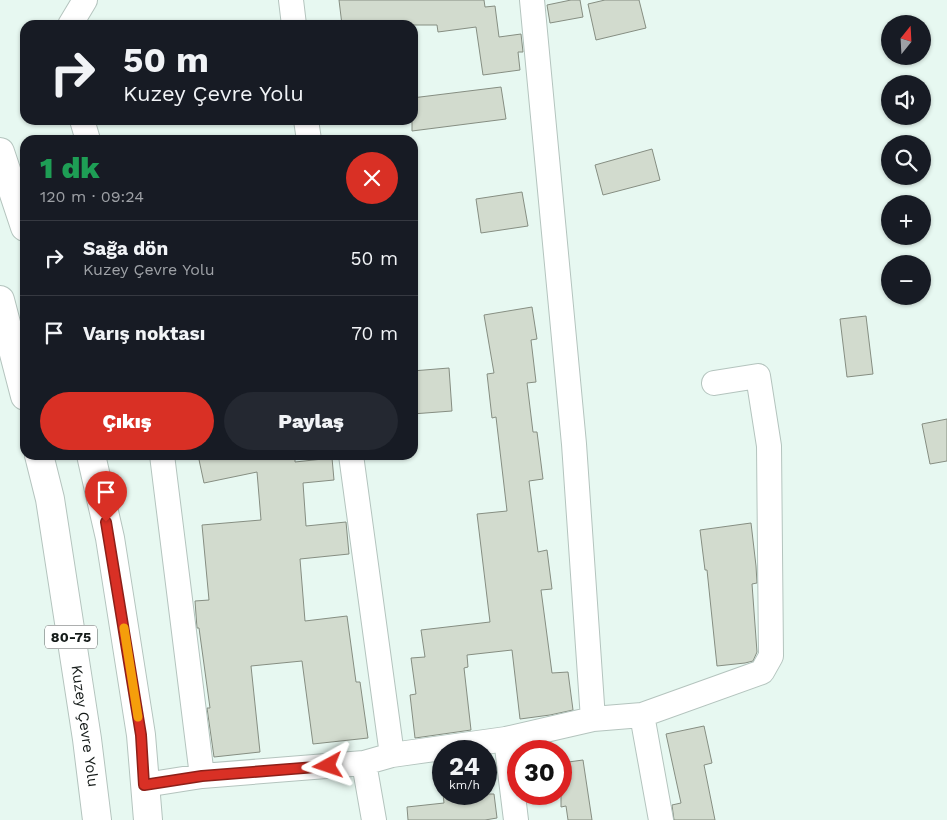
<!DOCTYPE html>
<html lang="tr">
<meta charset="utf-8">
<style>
:root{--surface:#171b24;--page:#242831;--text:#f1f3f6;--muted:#9ea1a6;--line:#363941;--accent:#d93025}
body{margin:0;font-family:"Work Sans",sans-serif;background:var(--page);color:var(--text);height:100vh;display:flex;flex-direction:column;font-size:19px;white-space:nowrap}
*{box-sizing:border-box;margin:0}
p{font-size:16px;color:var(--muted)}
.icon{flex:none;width:28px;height:28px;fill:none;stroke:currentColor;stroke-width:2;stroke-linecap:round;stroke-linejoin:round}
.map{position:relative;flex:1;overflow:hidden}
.sheet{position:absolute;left:20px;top:135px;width:398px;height:325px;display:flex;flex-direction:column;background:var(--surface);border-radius:15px;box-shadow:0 1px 4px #0004}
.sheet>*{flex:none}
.banner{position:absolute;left:20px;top:20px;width:398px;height:105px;border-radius:15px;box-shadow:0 1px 4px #0004;background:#171b24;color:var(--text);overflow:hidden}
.needle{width:32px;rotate:18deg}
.controls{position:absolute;left:881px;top:15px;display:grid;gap:10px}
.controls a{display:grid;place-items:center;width:50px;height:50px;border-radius:50%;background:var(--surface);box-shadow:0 1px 4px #0004;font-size:25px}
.speed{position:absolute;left:432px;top:740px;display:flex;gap:10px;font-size:25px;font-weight:700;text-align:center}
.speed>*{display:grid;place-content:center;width:65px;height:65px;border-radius:50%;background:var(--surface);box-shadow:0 1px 4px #0004;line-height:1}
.speed small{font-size:12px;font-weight:400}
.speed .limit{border:8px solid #d22;background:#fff;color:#111}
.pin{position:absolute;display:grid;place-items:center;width:42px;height:42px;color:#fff;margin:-51px -21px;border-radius:50% 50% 50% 0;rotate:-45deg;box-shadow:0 0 5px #0007}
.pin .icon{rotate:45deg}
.me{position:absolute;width:55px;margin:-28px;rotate:265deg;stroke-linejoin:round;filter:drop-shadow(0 0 4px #0008)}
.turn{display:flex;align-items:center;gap:18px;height:105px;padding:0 20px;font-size:22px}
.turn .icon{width:65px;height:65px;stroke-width:2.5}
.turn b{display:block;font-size:35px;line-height:42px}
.round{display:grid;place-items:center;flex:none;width:52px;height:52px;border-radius:26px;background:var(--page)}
.summary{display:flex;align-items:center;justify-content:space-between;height:85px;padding:0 20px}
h1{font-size:30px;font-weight:800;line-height:38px;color:#1e9e55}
.primary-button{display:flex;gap:10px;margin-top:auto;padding:10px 20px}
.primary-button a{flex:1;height:58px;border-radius:30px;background:var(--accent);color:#fff;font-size:20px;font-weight:800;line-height:58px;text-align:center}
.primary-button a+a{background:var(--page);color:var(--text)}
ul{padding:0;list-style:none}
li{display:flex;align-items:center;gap:15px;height:75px;padding:0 20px;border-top:1px solid var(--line)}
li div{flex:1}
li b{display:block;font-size:19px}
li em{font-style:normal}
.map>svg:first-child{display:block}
.building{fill:#d2dbce;stroke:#868e82}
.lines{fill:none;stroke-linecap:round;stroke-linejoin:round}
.minor-casing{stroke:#b4c4be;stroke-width:26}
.highway-casing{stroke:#b4c4be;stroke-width:30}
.minor{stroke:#fff;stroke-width:24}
.highway{stroke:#fff;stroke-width:28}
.route-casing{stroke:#8d1f18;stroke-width:12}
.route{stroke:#d93025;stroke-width:9}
.slow{stroke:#f59e0b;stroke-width:9}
.labels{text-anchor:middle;stroke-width:4;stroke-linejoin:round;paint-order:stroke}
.shield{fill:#fff;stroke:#5b5f5e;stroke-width:1}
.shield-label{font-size:14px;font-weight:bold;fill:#151b19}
.street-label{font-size:15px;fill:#151b19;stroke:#fff}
</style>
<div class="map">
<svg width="947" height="820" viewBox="0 0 947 820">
<rect width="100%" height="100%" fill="#e7f8f1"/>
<path class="building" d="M339,0h145l1,7 10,-1 4,31 22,-3 2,18h-5l2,18 -37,5 -7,-48 -38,5 -1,-7h-95z
M571,0h9l3,17 -33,6 -3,-18z
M605,0h34l7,28 -50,12 -8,-36z
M501,87l5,32 -94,12v-33z
M652,149l8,31 -57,15 -8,-30z
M522,192l6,34 -47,7 -5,-34z
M532,307l5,32 -6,1 5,42 -9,1 6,49h4l6,47 -14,2 9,71 9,-2 5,39 -11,1 11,83 16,-1 5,38 -23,5 -30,4 -8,-69 -45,5 1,12 -4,1 7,62 -56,8 -5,-43 6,-1 -5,-36 14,-1 -4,-27 69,-8 -13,-108 30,-3 -11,-94 -4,1 -5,-44 7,-1 -10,-58z
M866,316l7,58 -26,3 -7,-58z
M449,368l3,43 -40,3v-43z
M947,419v42l-17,3 -8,-40z
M198,455h97v7l37,-4 2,22 -31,3 3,43 40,-4 3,32 -49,5 5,62 42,-5 9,66h4l8,56 -55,6 -11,-83 -51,5 9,86 -46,5 -7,-49h3l-11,-80h-2l-2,-27 14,-1 -7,-75 59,-5 -4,-48 -53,11z
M751,523l5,43 1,17 -5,1 5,68 -4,9 -8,2 -28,3 -10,-96h-2l-5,-40z
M704,726l8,37 -8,2 11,55h-41l-2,-15 9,-2 -15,-69z
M583,760l9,60h-24l-2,-14 -5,1v-44z
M443,794h51l3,24 -12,2h-77l-1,-13 37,-4z"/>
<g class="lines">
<defs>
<path id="minor" d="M291,0l3,25
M532,0l42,444 19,275
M70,25l15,-25
M82,120l6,20
M306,120l3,20
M162,455l40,321
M351,455l41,300
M642,715l19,105
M506,739l10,81
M364,763l10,57
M145,785l57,-9 162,-13 28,-8 114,-16 87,-20 49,-4 120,-43 9,-16 -2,-210 -11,-70 -44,7"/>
<path id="highway" d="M0,152l25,75
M0,300l25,96
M39,455l11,44 37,240 10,81
M91,455l19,83 31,197 7,85"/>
</defs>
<use href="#minor" class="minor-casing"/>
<use href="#highway" class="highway-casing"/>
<use href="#minor" class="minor"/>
<use href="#highway" class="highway"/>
</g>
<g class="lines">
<defs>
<path id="route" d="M106,522l35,213 3,50 58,-9 126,-10"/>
</defs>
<use href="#route" class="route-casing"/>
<use href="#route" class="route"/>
<path class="slow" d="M124,628l14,89"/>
</g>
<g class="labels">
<rect class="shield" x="45" y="625.5" width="52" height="23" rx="4"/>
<g class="shield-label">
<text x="71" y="642">80-75</text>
</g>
<g class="street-label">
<text transform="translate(85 726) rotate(82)" y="5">Kuzey Çevre Yolu</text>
</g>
</g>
</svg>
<div class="controls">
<a><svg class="needle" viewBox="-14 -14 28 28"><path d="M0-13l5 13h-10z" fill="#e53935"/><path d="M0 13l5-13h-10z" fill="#9ea1a6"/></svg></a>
<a><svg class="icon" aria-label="sound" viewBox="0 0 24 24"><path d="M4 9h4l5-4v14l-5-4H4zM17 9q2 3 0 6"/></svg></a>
<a><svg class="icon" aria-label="search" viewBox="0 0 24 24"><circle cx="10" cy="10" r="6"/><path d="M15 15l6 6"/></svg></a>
<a>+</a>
<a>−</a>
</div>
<div class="speed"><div>24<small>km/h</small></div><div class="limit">30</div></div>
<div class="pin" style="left:106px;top:522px;background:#d93025"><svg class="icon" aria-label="arrive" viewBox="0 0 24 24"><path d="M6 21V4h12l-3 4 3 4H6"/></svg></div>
<svg class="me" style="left:328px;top:766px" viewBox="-20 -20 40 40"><path d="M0-17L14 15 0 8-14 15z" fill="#d93025" stroke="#fff" stroke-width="4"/></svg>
<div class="banner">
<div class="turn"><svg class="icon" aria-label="right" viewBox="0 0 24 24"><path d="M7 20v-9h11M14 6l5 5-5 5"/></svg><div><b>50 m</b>Kuzey Çevre Yolu</div></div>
</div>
<section class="sheet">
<div class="summary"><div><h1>1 dk</h1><p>120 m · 09:24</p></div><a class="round" style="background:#d93025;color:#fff"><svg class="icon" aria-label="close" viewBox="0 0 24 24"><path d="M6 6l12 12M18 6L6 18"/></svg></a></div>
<ul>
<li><svg class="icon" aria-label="right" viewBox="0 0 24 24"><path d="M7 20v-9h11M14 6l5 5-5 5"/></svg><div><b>Sağa dön</b><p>Kuzey Çevre Yolu</p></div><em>50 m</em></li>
<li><svg class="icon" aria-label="arrive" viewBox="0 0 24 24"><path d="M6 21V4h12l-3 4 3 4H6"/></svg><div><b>Varış noktası</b></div><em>70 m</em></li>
</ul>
<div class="primary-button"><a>Çıkış</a><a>Paylaş</a></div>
</section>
</div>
